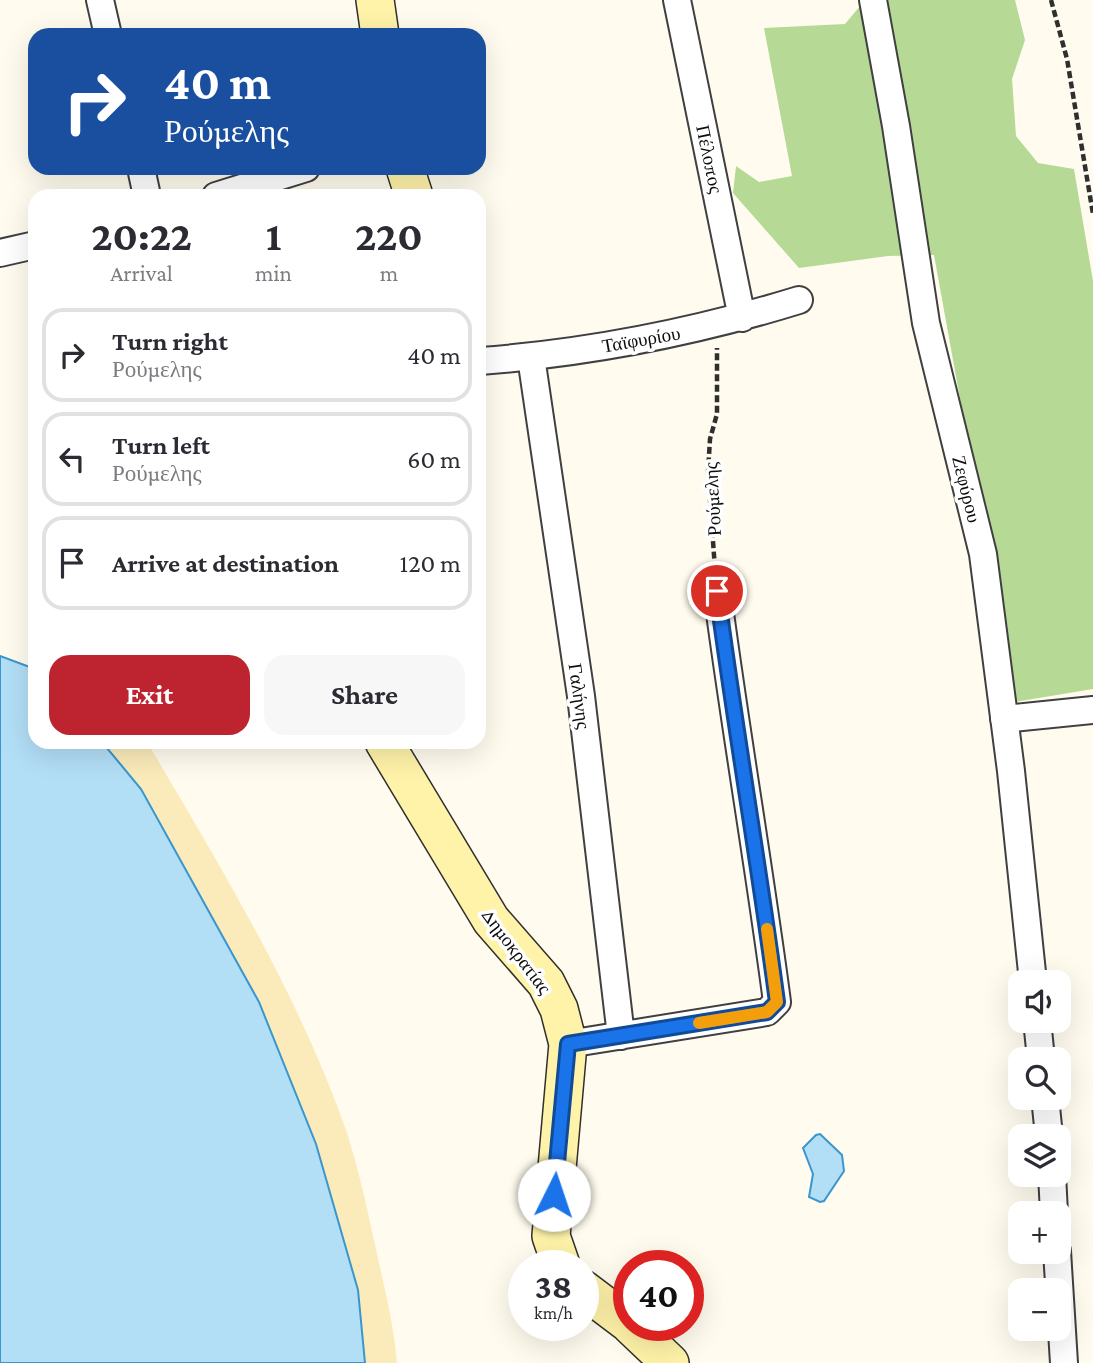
<!DOCTYPE html>
<meta charset="utf-8">
<style>
:root{--surface:#fff;--page:#f7f7f7;--text:#2b2b33;--muted:#7c7c81;--line:#e1e1e2;--accent:#be242f}
body{margin:0;font-family:"Crimson Pro",serif;background:var(--page);color:var(--text);height:100vh;display:flex;flex-direction:column;font-size:26px;white-space:nowrap}
*{box-sizing:border-box;margin:0}
p{font-size:23px;color:var(--muted)}
.icon{flex:none;width:38px;height:38px;fill:none;stroke:currentColor;stroke-width:2;stroke-linecap:round;stroke-linejoin:round}
.map{position:relative;flex:1;overflow:hidden}
.sheet{position:absolute;left:28px;top:189px;width:458px;height:560px;display:flex;flex-direction:column;background:var(--surface);border-radius:21px;box-shadow:0 7px 28px #0002}
.sheet>*{flex:none}
.banner{position:absolute;left:28px;top:28px;width:458px;height:147px;border-radius:21px;box-shadow:0 7px 28px #0002;background:#1a4fa0;color:#fff;overflow:hidden}
.controls{position:absolute;left:1008px;top:970px;display:grid;gap:14px}
.controls a{display:grid;place-items:center;width:63px;height:63px;border-radius:14px;background:var(--surface);box-shadow:0 7px 28px #0002;font-size:35px}
.speed{position:absolute;left:508px;top:1250px;display:flex;gap:14px;font-size:35px;font-weight:700;text-align:center}
.speed>*{display:grid;place-content:center;width:91px;height:91px;border-radius:50%;background:var(--surface);box-shadow:0 7px 28px #0002;line-height:1}
.speed small{font-size:18px;font-weight:400}
.speed .limit{border:10px solid #d22;background:#fff;color:#111}
.pin{position:absolute;display:grid;place-items:center;width:60px;height:60px;color:#fff;margin:-30px;border:4px solid #fff;border-radius:50%;box-shadow:0 2px 7px #0007}
.me{position:absolute;width:77px;margin:-38px;rotate:4deg;stroke-linejoin:round;filter:drop-shadow(0 0 5px #0008)}
.turn{display:flex;align-items:center;gap:24px;height:147px;padding:0 21px;font-size:32px}
.turn .icon{width:91px;height:91px;stroke-width:2.5}
.turn b{display:block;font-size:49px;line-height:60px}
.eta{display:flex;justify-content:space-evenly;align-items:center;height:119px;text-align:center}
.eta b{font-size:42px;font-weight:700;line-height:49px}
.action{display:flex;gap:14px;margin-top:auto;padding:14px 21px}
.action a{flex:1;height:80px;border-radius:21px;background:var(--accent);color:#fff;font-size:28px;font-weight:700;line-height:80px;text-align:center}
.action a+a{background:var(--page);color:var(--text)}
ul{padding:0;list-style:none}
li{display:flex;align-items:center;gap:21px;height:94px;margin:0 14px 10px;padding:0 7px;border:4px solid var(--line);border-radius:21px}
li div{flex:1}
li b{display:block;font-size:26px}
li em{font-style:normal}
.map>svg:first-child{display:block}
.forest{fill:#b6da96}
.sand{fill:#fbebba}
.water{fill:#b2def6;stroke:#3996ce;stroke-width:2}
.lines{fill:none;stroke-linecap:round;stroke-linejoin:round}
.street-casing{stroke:#404040;stroke-width:30}
.secondary-casing{stroke:#2f2f2f;stroke-width:40}
.path{stroke:#2f2f2f;stroke-width:4.5;stroke-dasharray:7 3.5;stroke-linecap:butt}
.street{stroke:#fff;stroke-width:26}
.secondary{stroke:#fff3a9;stroke-width:37}
.route-casing{stroke:#114b97;stroke-width:18}
.route{stroke:#1a73e8;stroke-width:12}
.slow{stroke:#f59e0b;stroke-width:12}
.labels{text-anchor:middle;stroke-width:7;stroke-linejoin:round;paint-order:stroke}
.street-label{font-size:19px;fill:#0d0d0d;stroke:#fff}
</style>
<div class="map">
<svg width="1093" height="1363" viewBox="0 0 1093 1363">
<rect width="100%" height="100%" fill="#fffbee"/>
<path class="forest" d="M865,0h150l10,40 -13,39 4,57 22,27 36,6 19,112v408l-78,13 -81,-447 -46,1 -89,12 -66,-75 3,-27 23,16 33,-6 -28,-148 81,-4z"/>
<path class="sand" d="M102,742h43l5,5c73,124 148,247 196,383 13,40 22,82 31,124 8,36 17,72 20,109h-32l-7,-73 -42,-146 -57,-143 -118,-212z"/>
<path class="water" d="M0,656l35,13v73h67l39,47 118,213 57,142 42,146 7,73h-365z
M820,1134l22,21 2,16 -20,30 -4,1 -11,-5 4,-23 -10,-26 13,-13z"/>
<g class="lines">
<defs>
<path id="street" d="M100,0l8,35
M677,0l65,318
M873,0l23,126 30,197 57,231 28,217 22,211
M141,168l6,28
M216,196l90,-28
M0,253l35,-8
M531,357l50,339 40,340
M480,361c108,-8 215,-29 319,-61
M1004,719l89,-9
M1037,1020l4,39
M568,1044l199,-32 10,-10c-18,-137 -42,-274 -60,-411
M1045,1097l4,39
M1052,1174l2,39
M1057,1251l7,112"/>
<path id="secondary" d="M375,0l5,35
M405,168l9,28
M384,742l107,178 55,63 13,26 9,35 -17,192 10,29
M583,1289l45,34
M630,1325l40,38"/>
</defs>
<use href="#street" class="street-casing"/>
<use href="#secondary" class="secondary-casing"/>
<path class="path" d="M1051,0l16,59 26,155
M715,569l-7,-97 2,-33 7,-25v-66
M142,745l1,-3"/>
<use href="#street" class="street"/>
<use href="#secondary" class="secondary"/>
</g>
<g class="lines">
<defs>
<path id="route" d="M554,1195l14,-151 199,-32 10,-10c-18,-137 -42,-274 -60,-411"/>
</defs>
<use href="#route" class="route-casing"/>
<use href="#route" class="route"/>
<path class="slow" d="M699,1023l68,-11 10,-10 -10,-73"/>
</g>
<g class="labels">
<g class="street-label">
<text transform="translate(710 159) rotate(78)" y="7">Πέλοπος</text>
<text transform="translate(641 339) rotate(-10)" y="7">Ταϊφυρίου</text>
<text transform="translate(967 489) rotate(76)" y="7">Ζεφύρου</text>
<text transform="translate(712 499) rotate(-93)" y="7">Ρούμελης</text>
<text transform="translate(580 696) rotate(82)" y="7">Γαλήνης</text>
<text transform="translate(517 951) rotate(53)" y="7">Δημοκρατίας</text>
</g>
</g>
</svg>
<div class="controls">
<a><svg class="icon" aria-label="sound" viewBox="0 0 24 24"><path d="M4 9h4l5-4v14l-5-4H4zM17 9q2 3 0 6"/></svg></a>
<a><svg class="icon" aria-label="search" viewBox="0 0 24 24"><circle cx="10" cy="10" r="6"/><path d="M15 15l6 6"/></svg></a>
<a><svg class="icon" aria-label="layers" viewBox="0 0 24 24"><path d="M12 4l9 5-9 5-9-5zM3 14l9 5 9-5"/></svg></a>
<a>+</a>
<a>−</a>
</div>
<div class="speed"><div>38<small>km/h</small></div><div class="limit">40</div></div>
<div class="pin" style="left:717px;top:591px;background:#d93025"><svg class="icon" aria-label="arrive" viewBox="0 0 24 24"><path d="M6 21V4h12l-3 4 3 4H6"/></svg></div>
<svg class="me" style="left:554px;top:1195px" viewBox="-20 -20 40 40"><circle r="19" fill="#fff"/><path d="M0-13L10 11 0 6-10 11z" fill="#1a73e8"/></svg>
<div class="banner">
<div class="turn"><svg class="icon" aria-label="right" viewBox="0 0 24 24"><path d="M7 20v-9h11M14 6l5 5-5 5"/></svg><div><b>40 m</b>Ρούμελης</div></div>
</div>
<section class="sheet">
<div class="eta">
<div><b>20:22</b><p>Arrival</p></div>
<div><b>1</b><p>min</p></div>
<div><b>220</b><p>m</p></div>
</div>
<ul>
<li><svg class="icon" aria-label="right" viewBox="0 0 24 24"><path d="M7 20v-9h11M14 6l5 5-5 5"/></svg><div><b>Turn right</b><p>Ρούμελης</p></div><em>40 m</em></li>
<li><svg class="icon" aria-label="left" viewBox="0 0 24 24"><path d="M17 20v-9H6M10 6l-5 5 5 5"/></svg><div><b>Turn left</b><p>Ρούμελης</p></div><em>60 m</em></li>
<li><svg class="icon" aria-label="arrive" viewBox="0 0 24 24"><path d="M6 21V4h12l-3 4 3 4H6"/></svg><div><b>Arrive at destination</b></div><em>120 m</em></li>
</ul>
<div class="action"><a>Exit</a><a>Share</a></div>
</section>
</div>
